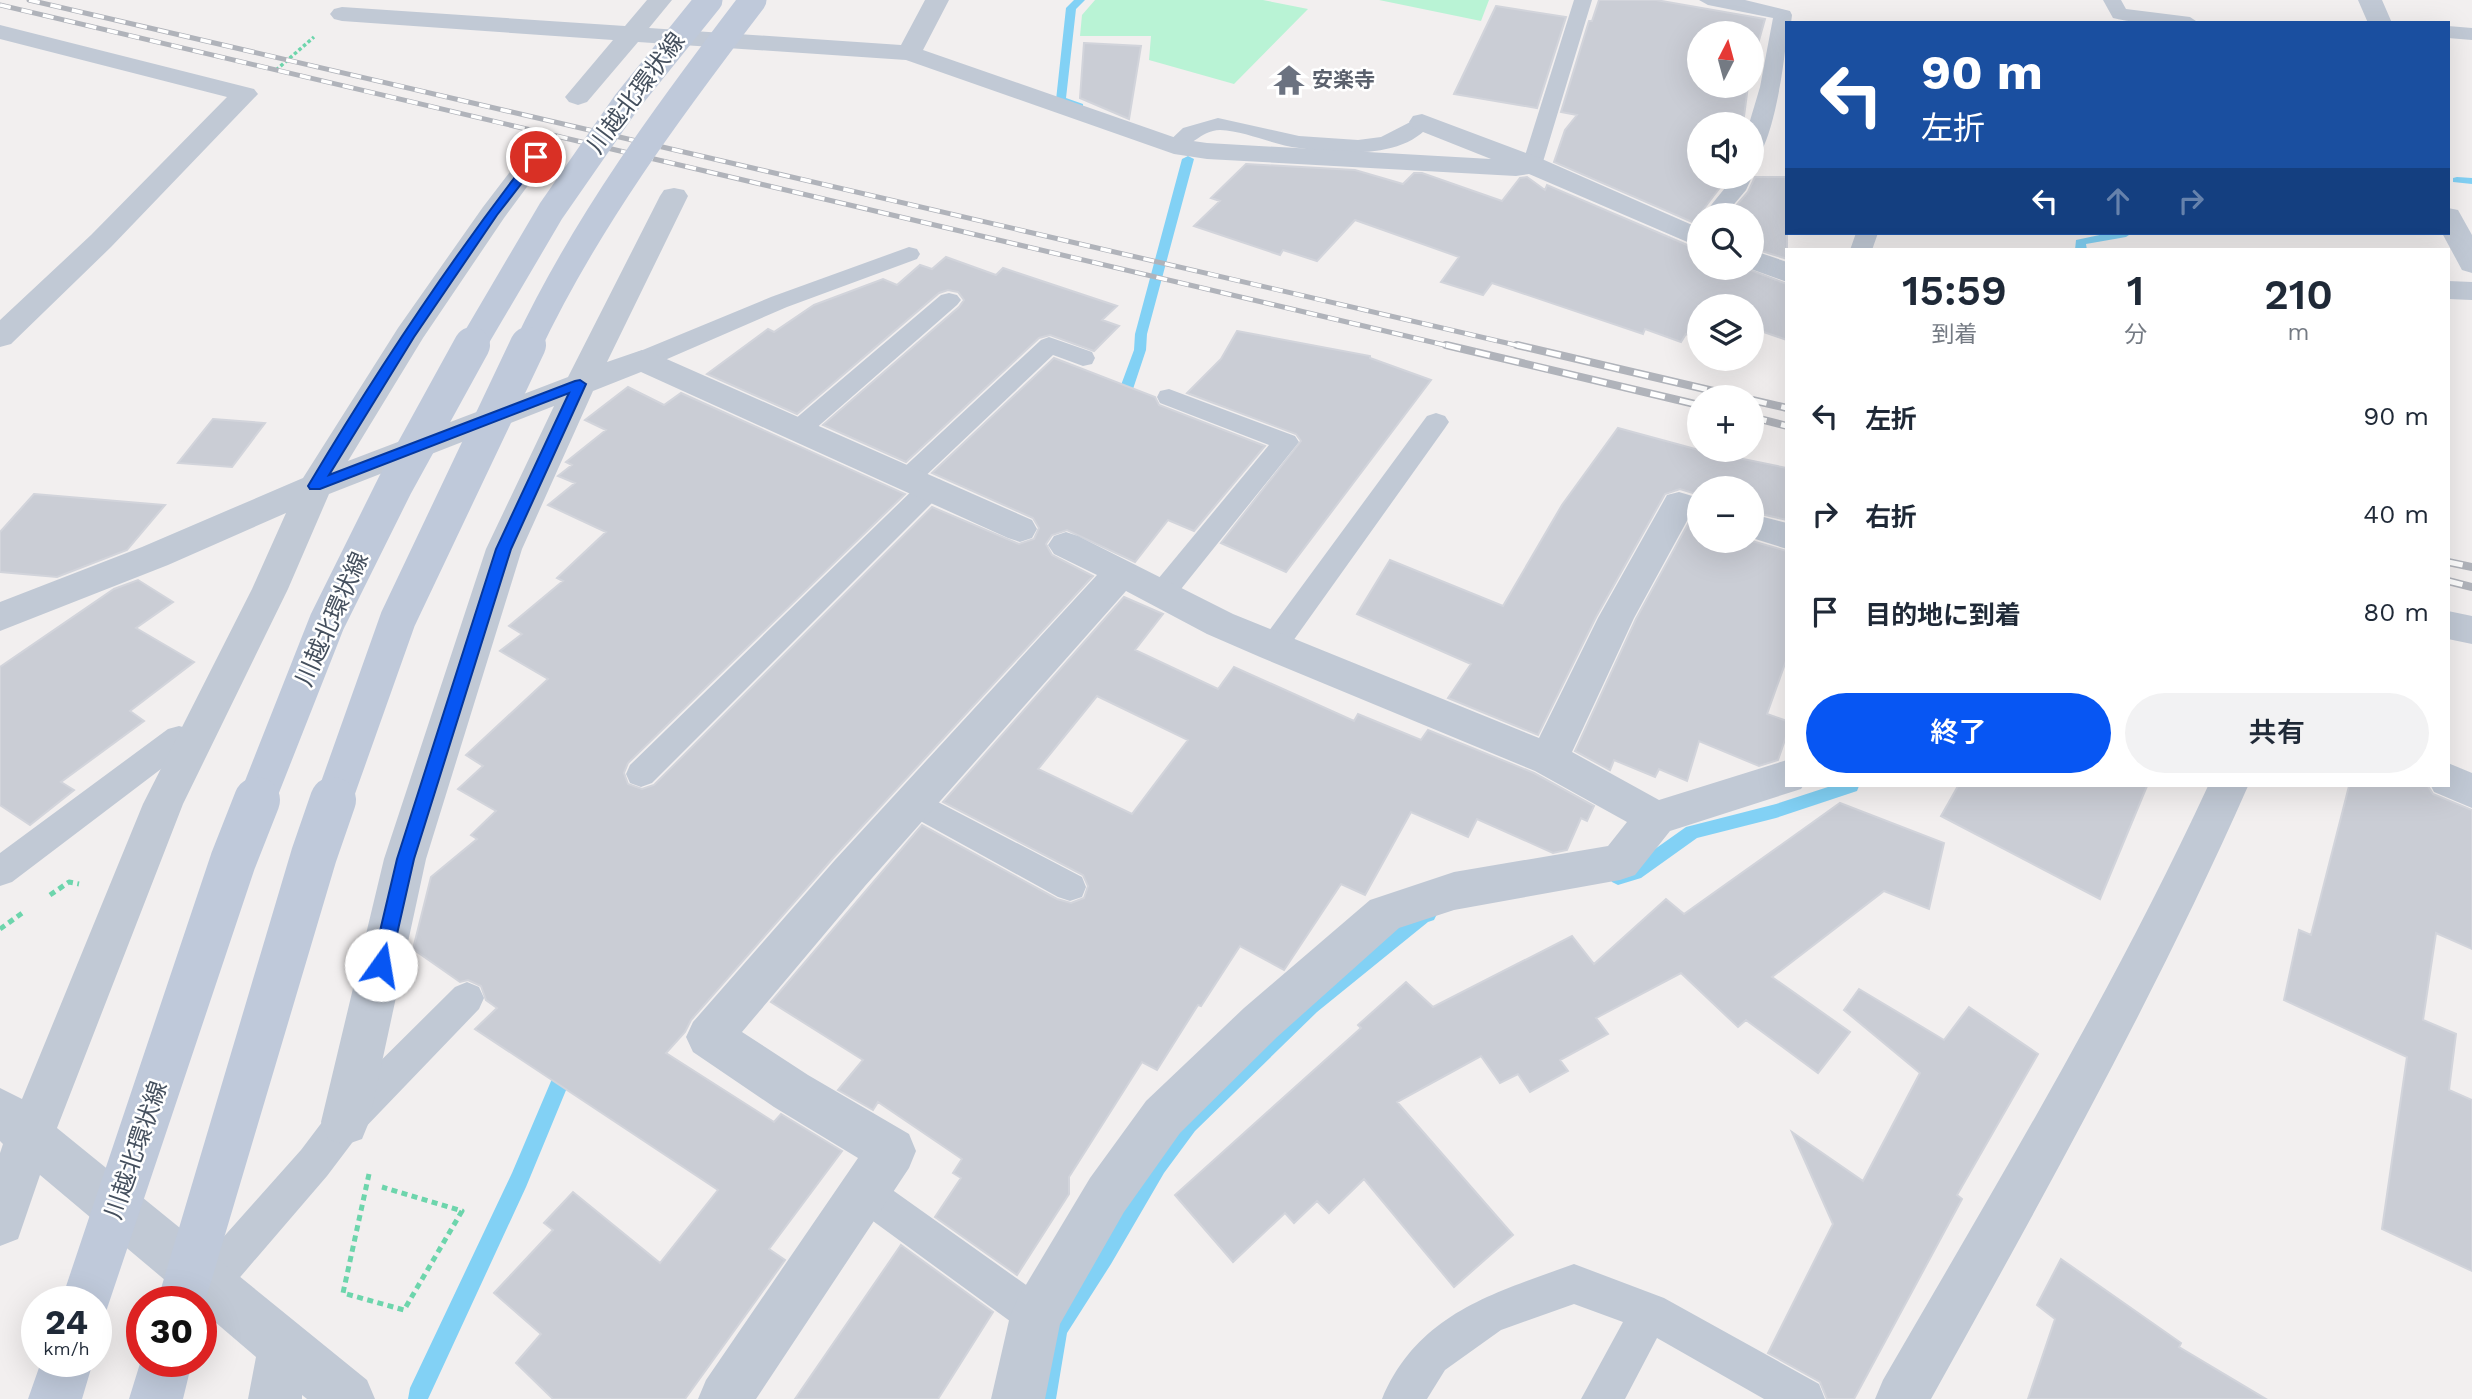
<!DOCTYPE html>
<html lang="ja">
<meta charset="utf-8">
<style>
:root{--surface:#fff;--page:#f2f2f3;--text:#1f2937;--muted:#747a83;--accent:#0756f3}
body{margin:0;font-family:"Work Sans","Noto Sans JP",sans-serif;background:var(--page);color:var(--text);height:100vh;display:flex;flex-direction:column;font-size:26px;white-space:nowrap}
*{box-sizing:border-box;margin:0}
p{font-size:23px;color:var(--muted)}
.icon{flex:none;width:38px;height:38px;fill:none;stroke:currentColor;stroke-width:2;stroke-linecap:round;stroke-linejoin:round}
.map{position:relative;flex:1;overflow:hidden}
.details{position:absolute;left:1785px;top:248px;width:665px;height:539px;display:flex;flex-direction:column;background:var(--surface);border-radius:0px;box-shadow:0 7px 28px #0002}
.details>*{flex:none}
.banner{position:absolute;left:1785px;top:21px;width:665px;height:214px;border-radius:0px;box-shadow:0 7px 28px #0002;background:#1a4fa0;color:#fff;overflow:hidden}
.needle{width:46px;rotate:6deg}
.fabs{position:absolute;left:1687px;top:21px;display:grid;gap:14px}
.fabs a{display:grid;place-items:center;width:77px;height:77px;border-radius:50%;background:var(--surface);box-shadow:0 7px 28px #0002;font-size:35px}
.speed{position:absolute;left:21px;top:1286px;display:flex;gap:14px;font-size:35px;font-weight:700;text-align:center}
.speed>*{display:grid;place-content:center;width:91px;height:91px;border-radius:50%;background:var(--surface);box-shadow:0 7px 28px #0002;line-height:1}
.speed small{font-size:18px;font-weight:400}
.speed .limit{border:10px solid #d22;background:#fff;color:#111}
.pin{position:absolute;display:grid;place-items:center;width:60px;height:60px;color:#fff;margin:-30px;border:4px solid #fff;border-radius:50%;box-shadow:0 2px 7px #0007}
.me{position:absolute;width:77px;margin:-38px;rotate:13deg;stroke-linejoin:round;filter:drop-shadow(0 0 5px #0008)}
.turn{display:flex;align-items:center;gap:24px;height:147px;padding:0 21px;font-size:32px}
.turn .icon{width:91px;height:91px;stroke-width:2.5}
.turn b{display:block;font-size:49px;line-height:60px}
.lanes{display:flex;align-items:center;height:66px;padding:0 21px;background:#0003;justify-content:center;gap:35px;direction:ltr}
.lanes .off{opacity:.35}
.eta{display:flex;justify-content:space-evenly;align-items:center;height:119px;text-align:center}
.eta b{font-size:42px;font-weight:600;line-height:49px}
.primary-button{display:flex;gap:14px;margin-top:auto;padding:14px 21px}
.primary-button a{flex:1;height:80px;border-radius:42px;background:var(--accent);color:#fff;font-size:28px;font-weight:600;line-height:80px;text-align:center}
.primary-button a+a{background:var(--page);color:var(--text)}
ul{padding:0;list-style:none}
li{display:flex;align-items:center;gap:21px;height:98px;padding:0 21px}
li div{flex:1}
li b{display:block;font-size:26px}
li em{font-style:normal}
.map>svg:first-child{display:block}
.green{fill:#b9f3d5}
.lines{fill:none;stroke-linecap:round;stroke-linejoin:round}
.stream{fill:#82d1f5;fill-rule:evenodd}
.building{fill:#cacdd5;stroke:#d2d4db;stroke-width:2;fill-rule:evenodd}
.path-far1{stroke:#6dd5ac;stroke-width:3.5;stroke-dasharray:3.5 2.5;stroke-linecap:butt}
.path{stroke:#6dd5ac;stroke-width:5;stroke-dasharray:6 4.5;stroke-linecap:butt}
.service{fill:#c1c9d5;fill-rule:evenodd}
.minor{fill:#c1c9d5;fill-rule:evenodd}
.secondary{fill:#bfc9da;fill-rule:evenodd}
.rail-far1-casing{stroke:#b0b3ba;stroke-width:5}
.rail-casing{stroke:#b0b3ba;stroke-width:8}
.rail-far1{stroke:#fff;stroke-width:3.5;stroke-dasharray:11;stroke-linecap:butt}
.rail{stroke:#fff;stroke-width:5;stroke-dasharray:15;stroke-linecap:butt}
.secondary-bridge-far2{stroke:#bfc9da;stroke-width:27}
.secondary-bridge-far1{stroke:#bfc9da;stroke-width:36}
.secondary-bridge{stroke:#bfc9da;stroke-width:46}
.route{fill:#0756f3;stroke:#05389e;stroke-width:2}
.labels{text-anchor:middle;stroke-width:5;stroke-linejoin:round;paint-order:stroke}
.far-worship-label{font-size:21px;font-weight:bold;fill:#5b616d;stroke:#fff;text-anchor:start}
.street-label{font-size:24px;fill:#45505e;stroke:#fff}
</style>
<div class="map">
<svg width="2472" height="1399" viewBox="0 0 2472 1399">
<rect width="100%" height="100%" fill="#f2efef"/>
<path class="green" d="M1095,0h168l45,9 -74,75 -85,-24 2,-24h-71l2,-21z
M1379,0h110l-8,21z"/>
<g class="lines">
<path class="stream" d="M1074,0h11l-9,9 -10,89 17,6v4l-4,1 -23,-9 10,-92z
M1188,156l6,3 -47,175 -1,16 -18,54 -7,4 -7,-4 20,-54 1,-16 47,-175z
M2457,177l15,1v6l-19,-2v-4z
M2109,233h23l-6,4 -40,7 1,6h-12l1,-10z
M1831,786h28l-2,5 -81,27 -79,20 -56,40 -23,7 -6,-3 -3,-5 3,-5 19,-6 55,-39 90,-23z
M1428,906l6,2 3,6 -3,6 -6,2 -111,90 -122,119 -31,42 -53,91 -44,69 -11,66h-22l15,-78 48,-71 53,-91 31,-42 122,-117 114,-91z
M567,1057l7,3 2,6 -50,121 -98,212h-20l2,-11 102,-215 48,-113z"/>
</g>
<path class="building" d="M1599,0h57l109,19 -13,46v-32h-53v53h49l-5,38h-44v53h29l-29,38v10l-145,-63 11,-32 12,-15 -16,-3 28,-91h3z
M1496,6l70,11 -29,91 -83,-14z
M1084,43l57,3 -12,73 -49,-21z
M1246,164l109,6 48,14 11,-11h8l80,28 18,-23 7,-1 18,13 2,-5 152,65v18h46l42,16v56l-35,-12v-22h-53v33l-13,-5 -5,8 -36,-13 -2,5 -151,-51 -9,12 -42,-13 18,-25 -104,-37 -38,41 -34,-11 -3,5 -86,-29 26,-25 -9,-3z
M1755,177h32v82l-35,-11v-33h-24l20,-23z
M946,257l50,18 7,-7 114,38 -15,14 17,6 -25,25 -44,-16 -11,3 -133,124 -83,-37 136,-118 5,-7 -6,-8 -10,-2 -9,3 -142,121 -90,-40 61,-45 6,3 40,-27 69,-26 14,6 23,-20 12,4z
M1237,331l133,25v2l61,22 -145,192 -65,-29 80,-102 -5,-7 -109,-41 34,-34z
M1054,358l101,39 4,8 106,41 -71,85 -26,-11 -33,42 -68,-32 -15,5 -6,9 6,11 41,21 -260,282 -142,162 -6,12 -19,21 108,69 7,-8 61,37 -73,98 16,11 -100,139h-132l-37,-36 25,-29 -47,-41 59,-63 -9,-7 29,-31 87,71 58,-73 -243,-161 22,-21 -11,-8 -5,-14 -13,-6 -8,2 -47,-33 18,-72 46,-38 -6,-4 25,-24 -38,-22 25,-23 -17,-11 82,-76 -48,-28 22,-17 -13,-8 54,-45 -6,-3 49,-46 -58,-27 27,-22 -17,-7 14,-11 -6,-3 40,-32 -21,-10 43,-33 36,18 17,-12 224,101 -277,269 -4,10 4,11 14,5 12,-4 278,-278 87,37 15,-5 5,-11 -6,-10 -101,-45z
M213,419l52,4 -33,44 -54,-4z
M1618,428l81,22 88,18v52l-35,-8v-24h-53v7l-19,-6 -15,5 -69,123 -58,118 -90,-37 23,-34 -114,-50 33,-54 113,46 59,-101z
M34,494l131,11 -38,45 -70,27 -57,-5v-40z
M1689,522l10,2v17h53l35,10v107l-20,56 20,7v13l-9,26 -19,6 -60,-25 -12,40 -28,-12 -4,8 -41,-17 -4,10 -35,-19 61,-132z
M138,580l35,22 -37,26 58,34 -64,49 14,10 -83,61 13,8 -44,35 -30,-20v-138l114,-78z
M1124,597l39,17 -28,36 83,39 16,-22 120,54 4,-7 63,26 7,-10 106,43 60,33 -7,15 -6,-3 -14,32 -14,3 -76,-34 -9,18 -57,-25 -46,83 -24,-11 -57,86 -44,-24 -39,60 -3,-1 -41,65 -15,-8 -73,115v17l-52,81 -82,-58 26,-39 -8,-5 9,-14 -84,-57 -5,8 -35,-20 25,-30 -92,-58 151,-177 135,74 14,4 13,-5 4,-12 -5,-11 -140,-73zM1097,696l91,44 -56,74 -94,-45z
M1958,786h189l-47,113 -159,-83z
M2349,786h79l5,8 39,16v139l-36,-16 -13,87 33,14 -7,56 23,10v171l-90,-42 25,-172 -123,-57 15,-70 12,5z
M1840,803l104,40 -15,66 -45,-18 -112,86 78,55 -32,41 -72,-53 -8,7 -57,-54 -85,45 12,16 -48,26 8,11 -38,21 -12,-18 -18,9 -19,-27 -84,46 116,133 -59,52 -90,-108 -35,34 -12,-12 -23,22 -9,-10 -52,49 -58,-67 186,-167 -3,-3 48,-43 27,25 139,-71 22,28 72,-65 18,15z
M1859,989l85,51 25,-33 69,47 -81,141 5,4 -108,200h-27l-7,-17 -52,-29 65,-129 -41,-92 71,49 57,-108 -76,-63z
M901,1245l92,67 -55,87h-143z
M2061,1259l120,84 -2,4 87,52h-238l27,-80 -18,-14z"/>
<g class="lines">
<path class="path-far1" d="M276,70l38,-33"/>
<path class="path" d="M50,895l19,-13 10,2
M0,929l25,-18
M369,1174l-26,119 61,17 58,-99 -80,-24"/>
<path class="service" d="M1574,0h18l-50,165 -3,4h-14l-3,-4z
M1699,0h46l45,11 2,4 -1,8h-4c0,29 -12,109 -28,132l-7,2v-33h-3l11,-37 13,-69 -65,-13z
M2103,0h18l5,9 64,8 9,6c-28,0 -58,2 -86,-5z
M2448,26l24,2v12l-24,-2z
M1422,116l7,2 3,4c-27,38 -92,32 -133,26 -26,-3 -53,-17 -79,-18 -22,0 -33,25 -53,20l-3,-4 19,-18 35,-10 81,18 59,4 23,-3z
M1731,177h21l-6,13 -21,25h-22l22,-27z
M1856,233h22l-6,17h-22z
M909,247l8,2 3,5 -3,5 -130,48 -136,59 -9,2 -9,-2 -3,-6 3,-6 138,-57z
M949,293l8,2 4,5 -4,5 -151,132 -9,3 -9,-3 -4,-6 4,-6 153,-130z
M1049,337l43,15 3,6 -3,6 -9,2 -30,-11 -135,128 -9,3 -9,-3 -4,-6 4,-6 141,-131z
M1169,389l126,47 4,6 -126,157 -10,4 -10,-4 -4,-7 4,-7 116,-140 -109,-42 -3,-6 3,-6z
M1436,413l9,3 4,6 -4,6 -162,227 -10,3 -10,-3 -4,-8 4,-8 164,-223z
M932,478l9,2 4,7 -4,7 -289,289 -11,4 -11,-4 -4,-9 4,-9 293,-285z
M179,726l11,3 4,9 -4,9 -178,135 -12,4v-33l168,-124z
M915,790l167,87 4,10 -4,10 -12,4 -12,-4 -154,-85 -5,-9 5,-9z
M467,982l12,5 5,11 -5,11 -121,126 -31,41 -104,121 -14,6 -14,-6 -6,-14 6,-14 106,-119 31,-41 123,-122z
M864,1173l13,6 173,123 6,14 -6,14 -14,6 -14,-6 -171,-125 -6,-13 6,-13z
M1574,1264l90,34 155,86 6,15h-61l-107,-61 -32,61h-44l42,-77 -49,-18 -73,26 -56,40 -18,29h-45c36,-86 112,-106 192,-135z"/>
<path class="minor" d="M647,0h25l-23,28 252,17 24,-45h24l-26,50 256,89 28,4 284,16 -78,-31 -4,-6 4,-6 9,-2 120,45 157,69v19l-170,-73 -13,2 -309,-17 -33,-5 -268,-94 -268,-18 -51,60 -9,3 -9,-3 -4,-5 48,-57 -271,-19 -8,-2 -4,-5 4,-5 8,-2 283,19z
M2358,0h24l10,23h-24z
M0,25l254,64 4,5 -147,153 -100,97 -11,3v-27l91,-85 136,-138 -227,-58z
M536,149l10,2 3,6 -45,61 -81,120 -75,123 220,-84 92,-181 4,-6 10,-2 10,2 4,6 -81,166 35,-12 11,3 379,167 5,9 -5,9 -12,4 -12,-4 -367,-166 -48,19 -71,158 -96,310 -57,263 -7,17 -17,6 -17,-6 -7,-17 63,-263 102,-310 68,-143 -225,88 -41,95 -105,215 -126,324 310,252 8,19h-68l-5,-4v4h-54l8,-42 -55,-47v-8h-10l-151,-127 -22,64 -18,7v-93l3,-9 -3,-3v-53l22,11 121,-295 109,-215 34,-76 -118,52 -168,66v-29l142,-55 161,-69 95,-150 85,-121 43,-56z
M2448,208l10,2 14,25v38l-10,-3 -20,-37h6z
M1752,250l35,12v20l-39,-14h4z
M2448,281l24,1v18l-24,-1z
M1679,492l20,6v24l-11,-3 -54,99 -62,134 87,48 128,-40v26h16l-2,3 -131,42 -35,44 -15,5 -166,30 -55,18 -123,110 -96,95 -56,79 -64,112 -15,75h-54l19,-83 8,-18 72,-120 56,-77 98,-93 126,-108 84,-28 154,-26 19,-24 -92,-51 -275,-114 -53,-23 -81,-43 -261,295 -123,146 66,43 101,59 7,17 -7,17 -153,231h-58l8,-19 152,-222 -84,-51 -81,-55 -7,-15 7,-15 142,-162 262,-285 -43,-21 -6,-9 6,-9 12,-4 12,4 155,78 306,124 59,-120 64,-114 5,-9z
M1752,514l35,9v26l-35,-11z
M2448,611l24,5v28l-24,-5z
M2448,763l24,10v35l-38,-16 -3,-6h17z
M2208,786h40c-93,211 -205,411 -317,613h-56l8,-19c113,-195 230,-389 325,-594z"/>
<path class="secondary" d="M142,1357v5h50l-9,37h-54z
M41,1362h52l-11,37h-54z"/>
<defs>
<path id="rail-far1" d="M29,0l1495,347
M0,5l1453,342"/>
<path id="rail" d="M1446,345l253,60
M1517,345l222,52
M1752,400l35,8
M1752,417l35,9
M2448,562l24,5
M2448,581l24,6"/>
</defs>
<use href="#rail-far1" class="rail-far1-casing"/>
<use href="#rail" class="rail-casing"/>
<use href="#rail-far1" class="rail-far1"/>
<use href="#rail" class="rail"/>
<path class="secondary-bridge-far2" d="M471,347l80,-136 75,-108 83,-103
M527,347c59,-125 142,-237 226,-347"/>
<path class="secondary-bridge-far1" d="M256,802l71,-180 68,-137 77,-140
M333,802l65,-183 130,-274"/>
<path class="secondary-bridge" d="M85,1302l148,-441 24,-61
M181,1302l133,-447 19,-55"/>
</g>
<path class="route" d="M532,155l10,2 -45,58 -83,122 -85,138 246,-94 5,-1 6,4 -75,165 -97,310 -24,106 -2,6 -7,2 -6,-2 -3,-6 25,-106 99,-310 73,-156 -249,96h-10l-2,-3c68,-114 142,-226 224,-331z"/>
<defs>
<symbol id="temple-bare" viewBox="-9 -9 18 18"><path d="M0-6L5-2H3V0L6.5 2.5H4V6H1.5V3h-3V6H-4V2.5H-6.5L-3 0V-2H-5Z" fill="#6b7280" stroke="#fff" stroke-width="2.5" paint-order="stroke"/></symbol>
</defs>
<g fill-rule="evenodd">
<use href="#temple-bare" x="1267" y="58" width="44" height="44"/>
</g>
<g class="labels">
<g class="far-worship-label">
<text x="1312" y="87">安楽寺</text>
</g>
<g class="street-label">
<text transform="translate(636 93) rotate(-53)" y="8">川越北環状線</text>
<text transform="translate(332 619) rotate(-66)" y="8">川越北環状線</text>
<text transform="translate(136 1150) rotate(-71)" y="8">川越北環状線</text>
</g>
</g>
</svg>
<div class="fabs">
<a><svg class="needle" viewBox="-14 -14 28 28"><path d="M0-13l5 13h-10z" fill="#e53935"/><path d="M0 13l5-13h-10z" fill="#747a83"/></svg></a>
<a><svg class="icon" aria-label="sound" viewBox="0 0 24 24"><path d="M4 9h4l5-4v14l-5-4H4zM17 9q2 3 0 6"/></svg></a>
<a><svg class="icon" aria-label="search" viewBox="0 0 24 24"><circle cx="10" cy="10" r="6"/><path d="M15 15l6 6"/></svg></a>
<a><svg class="icon" aria-label="layers" viewBox="0 0 24 24"><path d="M12 4l9 5-9 5-9-5zM3 14l9 5 9-5"/></svg></a>
<a>+</a>
<a>−</a>
</div>
<div class="speed"><div>24<small>km/h</small></div><div class="limit">30</div></div>
<div class="pin" style="left:536px;top:157px;background:#d93025"><svg class="icon" aria-label="arrive" viewBox="0 0 24 24"><path d="M6 21V4h12l-3 4 3 4H6"/></svg></div>
<svg class="me" style="left:381px;top:965px" viewBox="-20 -20 40 40"><circle r="19" fill="#fff"/><path d="M0-13L10 11 0 6-10 11z" fill="#0756f3"/></svg>
<div class="banner">
<div class="turn"><svg class="icon" aria-label="left" viewBox="0 0 24 24"><path d="M17 20v-9H6M10 6l-5 5 5 5"/></svg><div><b>90 m</b>左折</div></div>
<div class="lanes"><svg class="icon" aria-label="left" viewBox="0 0 24 24"><path d="M17 20v-9H6M10 6l-5 5 5 5"/></svg><svg class="icon off" aria-label="ahead" viewBox="0 0 24 24"><path d="M12 20V5M6 11l6-6 6 6"/></svg><svg class="icon off" aria-label="right" viewBox="0 0 24 24"><path d="M7 20v-9h11M14 6l5 5-5 5"/></svg></div>
</div>
<section class="details">
<div class="eta">
<div><b>15:59</b><p>到着</p></div>
<div><b>1</b><p>分</p></div>
<div><b>210</b><p>m</p></div>
</div>
<ul>
<li><svg class="icon" aria-label="left" viewBox="0 0 24 24"><path d="M17 20v-9H6M10 6l-5 5 5 5"/></svg><div><b>左折</b></div><em>90 m</em></li>
<li><svg class="icon" aria-label="right" viewBox="0 0 24 24"><path d="M7 20v-9h11M14 6l5 5-5 5"/></svg><div><b>右折</b></div><em>40 m</em></li>
<li><svg class="icon" aria-label="arrive" viewBox="0 0 24 24"><path d="M6 21V4h12l-3 4 3 4H6"/></svg><div><b>目的地に到着</b></div><em>80 m</em></li>
</ul>
<div class="primary-button"><a>終了</a><a>共有</a></div>
</section>
</div>
